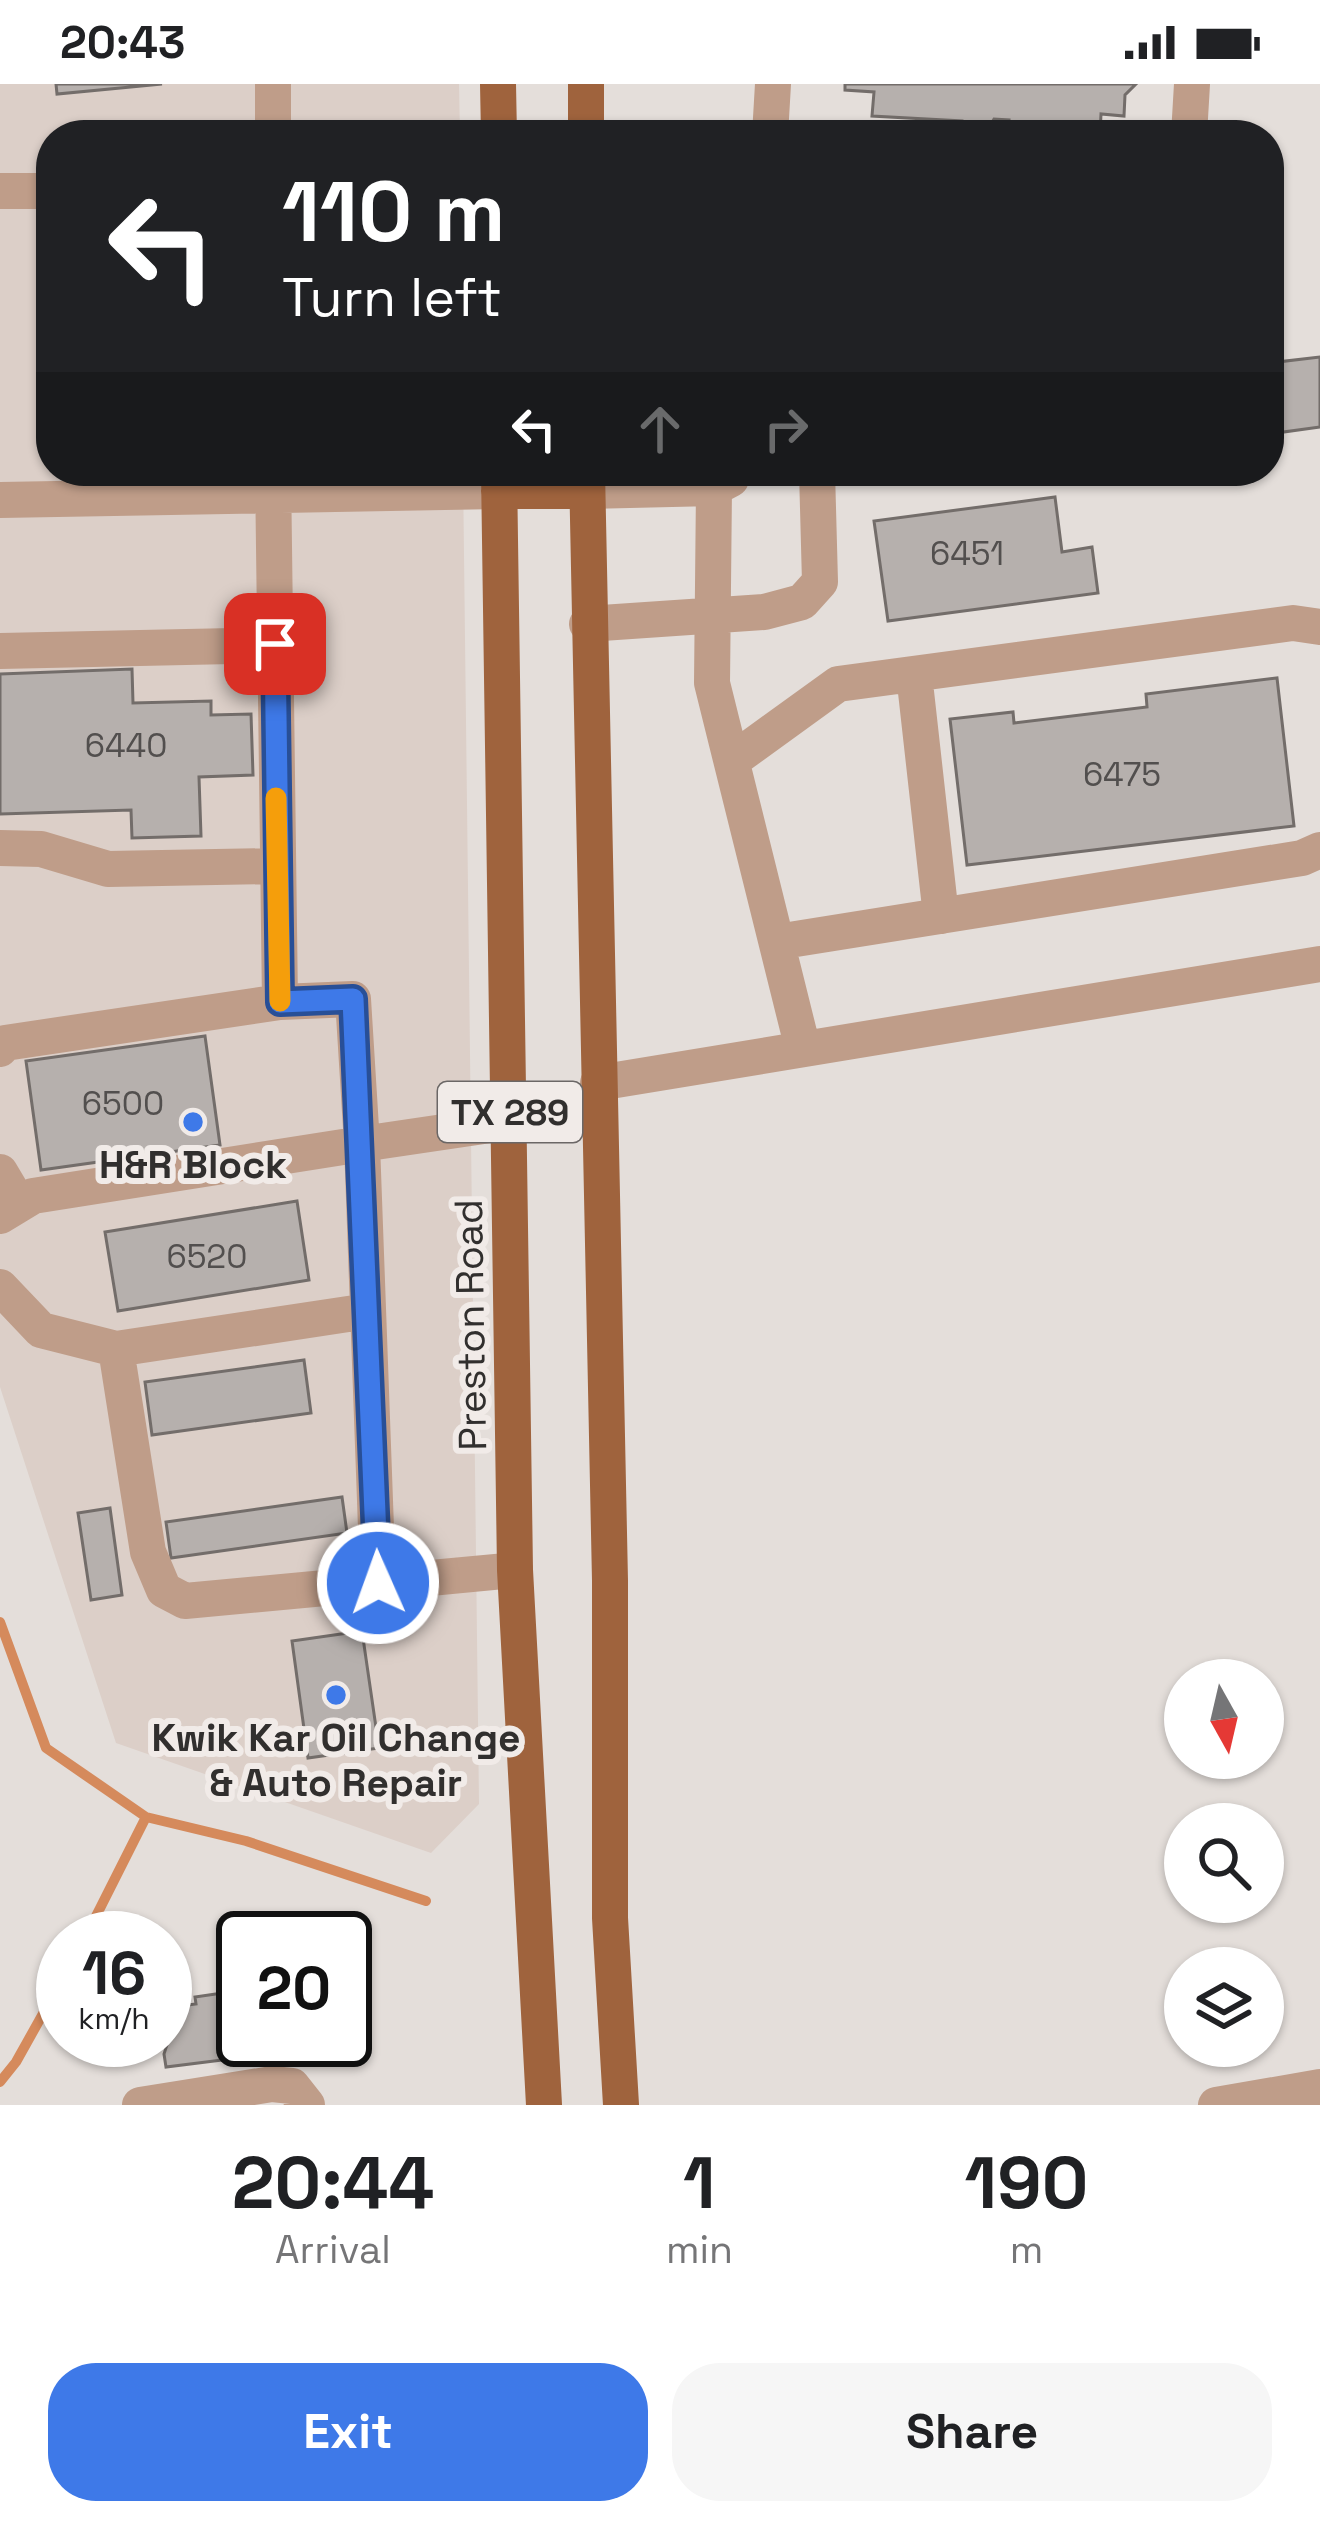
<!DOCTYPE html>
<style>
:root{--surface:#fff;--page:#f6f6f6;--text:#202124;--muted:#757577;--accent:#3e79e8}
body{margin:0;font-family:"Space Grotesk",sans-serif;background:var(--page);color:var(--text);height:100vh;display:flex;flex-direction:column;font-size:45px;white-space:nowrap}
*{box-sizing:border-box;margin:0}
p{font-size:39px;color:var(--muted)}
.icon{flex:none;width:66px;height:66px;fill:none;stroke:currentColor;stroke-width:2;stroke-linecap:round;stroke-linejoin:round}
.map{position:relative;height:2021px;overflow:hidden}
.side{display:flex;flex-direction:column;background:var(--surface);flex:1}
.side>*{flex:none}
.hud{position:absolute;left:36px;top:36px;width:1248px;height:366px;border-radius:48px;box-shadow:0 3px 9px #0004;background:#202124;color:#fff;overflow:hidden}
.needle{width:78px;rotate:172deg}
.fabs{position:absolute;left:1164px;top:1575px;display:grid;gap:24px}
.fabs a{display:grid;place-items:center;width:120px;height:120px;border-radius:50%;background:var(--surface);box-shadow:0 3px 9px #0004;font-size:60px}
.speed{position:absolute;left:36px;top:1827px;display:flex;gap:24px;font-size:60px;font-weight:700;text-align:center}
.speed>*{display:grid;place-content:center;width:156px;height:156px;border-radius:50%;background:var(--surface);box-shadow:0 3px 9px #0004;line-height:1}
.speed small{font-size:30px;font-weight:400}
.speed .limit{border:6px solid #111;border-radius:18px;background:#fff;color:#111}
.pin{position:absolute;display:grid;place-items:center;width:102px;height:102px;color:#fff;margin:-51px;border-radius:24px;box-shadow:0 6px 18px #0006}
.me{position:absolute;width:132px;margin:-66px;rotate:358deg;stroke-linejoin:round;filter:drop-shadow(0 0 9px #0008)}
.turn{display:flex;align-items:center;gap:42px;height:252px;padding:0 48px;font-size:54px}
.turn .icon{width:156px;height:156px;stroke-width:2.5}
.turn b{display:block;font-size:84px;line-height:102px}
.lanes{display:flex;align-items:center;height:114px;padding:0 48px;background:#0003;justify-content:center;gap:60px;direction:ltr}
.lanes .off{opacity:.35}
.eta{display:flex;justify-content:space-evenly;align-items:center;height:204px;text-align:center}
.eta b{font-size:72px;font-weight:700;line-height:84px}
.cta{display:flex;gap:24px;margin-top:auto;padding:24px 48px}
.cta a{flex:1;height:138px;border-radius:48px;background:var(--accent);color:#fff;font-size:48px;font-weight:700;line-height:138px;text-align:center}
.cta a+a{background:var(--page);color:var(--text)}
.status{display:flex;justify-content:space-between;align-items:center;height:84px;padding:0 60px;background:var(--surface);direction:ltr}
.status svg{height:33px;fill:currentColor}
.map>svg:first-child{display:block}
.built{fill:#dccfc8}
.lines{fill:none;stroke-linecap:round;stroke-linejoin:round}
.stream{stroke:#d58a5c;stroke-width:10}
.building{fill:#b6b0ad;stroke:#736d6a;stroke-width:3}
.minor{stroke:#bf9d89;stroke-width:36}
.major{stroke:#9f633d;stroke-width:36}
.route-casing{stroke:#284f97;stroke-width:30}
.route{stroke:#3e79e8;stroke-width:21}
.slow{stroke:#f59e0b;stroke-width:21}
.poi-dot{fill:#3e79e8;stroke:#f1ebe8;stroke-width:4.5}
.labels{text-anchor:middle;stroke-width:12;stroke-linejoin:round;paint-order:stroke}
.number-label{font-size:33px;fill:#524f4e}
.shield{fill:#f1ebe8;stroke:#6b6766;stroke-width:3}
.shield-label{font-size:36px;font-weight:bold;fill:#312f2e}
.poi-label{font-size:39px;font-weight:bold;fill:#312f2e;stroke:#f1ebe8}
.street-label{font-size:39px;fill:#312f2e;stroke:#f1ebe8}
</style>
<div class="status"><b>20:43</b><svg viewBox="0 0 49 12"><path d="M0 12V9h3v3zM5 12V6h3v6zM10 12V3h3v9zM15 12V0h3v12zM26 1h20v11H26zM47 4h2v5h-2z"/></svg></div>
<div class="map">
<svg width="1320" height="2021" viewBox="0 0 1320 2021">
<rect width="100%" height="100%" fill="#e4deda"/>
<path class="built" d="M0,0h459l1,51h-409v336h412l16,1333 -48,49 -315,-110 -116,-356z"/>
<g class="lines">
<path class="stream" d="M0,1538l46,126 100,69 100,24 180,60
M85,1854l61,-121
M0,1998l16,-20 47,-84"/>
</g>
<path class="building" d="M56,0h106l-105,10z
M845,0h291l-11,11 -1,21 -23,-2 -1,21h-92l1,-15 -15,-1 -5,9 -27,3v-10l-90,-5 2,-24 -29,-2z
M1320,273v70l-51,7v-71z
M1055,413l7,55 30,-5 6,46 -210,28 -14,-100z
M132,585l1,34 78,-2v14l40,-1 2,61 -54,2 2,59 -69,2 -1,-28 -131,4v-140z
M1277,594l17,148 -327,39 -17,-146 63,-7 1,11 133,-16 -1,-13z
M205,952l15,109 -179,25 -15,-109z
M297,1117l12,79 -191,31 -13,-79z
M304,1276l7,53 -159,22 -7,-53z
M342,1413l5,36 -176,25 -5,-36z
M110,1424l12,87 -31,5 -13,-87z
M362,1547l17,117 -71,10 -16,-117z
M345,1893h5l9,66 -193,24 -2,-13 15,-48 17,-2 -1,-7 48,-7v50h102z"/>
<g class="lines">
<path class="minor" d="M273,0v51
M770,51l3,-51
M1189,51l3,-51
M0,107h51
M724,387l-10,17 -2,195 91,366
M587,407l127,-3 17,-9
M0,416l499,-9
M587,540l177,-12 38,-10 18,-20 -3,-111
M0,567l275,-6
M914,590l27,242
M733,676l105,-76 455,-61 27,4
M0,764l41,1 67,20 168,-3
M777,858l525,-84 18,-8
M0,965l5,-6 275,-41
M598,999l722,-119
M511,1038l-149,22 16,439 137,-13
M0,1088l19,32
M0,1132l33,-20 329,-52 -9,-145 -73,3 -7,-531
M0,1203l41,43 75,19 252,-38
M116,1265l32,203 16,38 21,11 193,-18
M140,2021l132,-21 20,2 15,19
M1216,2021l104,-18"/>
<path class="major" d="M498,0l1,51
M586,0v51
M499,387l16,1099 29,535
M587,387l23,1110v337l11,187
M499,407h88"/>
</g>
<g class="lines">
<defs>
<path id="route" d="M275,560l5,358 73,-3 25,584"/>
</defs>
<use href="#route" class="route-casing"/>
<use href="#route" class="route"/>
<path class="slow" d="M276,714l4,203"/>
</g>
<g class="poi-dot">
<circle cx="193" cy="1038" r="12"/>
<circle cx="336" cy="1611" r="12"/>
</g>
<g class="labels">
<g class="number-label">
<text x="967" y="481">6451</text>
<text x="126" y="673">6440</text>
<text x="1122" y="702">6475</text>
<text x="123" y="1031">6500</text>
<text x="207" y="1184">6520</text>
</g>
<rect class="shield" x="438" y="998" width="144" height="60" rx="9"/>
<g class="shield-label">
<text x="510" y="1041">TX 289</text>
</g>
<g class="poi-label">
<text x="193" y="1094">H&amp;R Block</text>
<text x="336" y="1667">Kwik Kar Oil Change<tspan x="336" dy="45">&amp; Auto Repair</tspan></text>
</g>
<g class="street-label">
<text transform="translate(470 1241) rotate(-91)" y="14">Preston Road</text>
</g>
</g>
</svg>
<div class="fabs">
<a><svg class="needle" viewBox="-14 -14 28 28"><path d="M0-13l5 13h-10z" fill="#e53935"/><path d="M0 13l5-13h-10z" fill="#757577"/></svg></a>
<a><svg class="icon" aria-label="search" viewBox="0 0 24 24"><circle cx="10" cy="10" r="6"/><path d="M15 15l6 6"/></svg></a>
<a><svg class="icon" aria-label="layers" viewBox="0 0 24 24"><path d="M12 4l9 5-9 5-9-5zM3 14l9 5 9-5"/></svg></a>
</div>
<div class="speed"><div>16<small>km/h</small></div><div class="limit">20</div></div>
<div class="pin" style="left:275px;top:560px;background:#d93025"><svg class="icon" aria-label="arrive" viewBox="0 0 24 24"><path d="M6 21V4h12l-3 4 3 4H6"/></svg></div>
<svg class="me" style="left:378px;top:1499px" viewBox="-20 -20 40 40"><circle r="17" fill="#3e79e8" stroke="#fff" stroke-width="3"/><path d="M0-11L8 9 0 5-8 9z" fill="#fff"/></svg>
<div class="hud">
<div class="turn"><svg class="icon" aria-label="left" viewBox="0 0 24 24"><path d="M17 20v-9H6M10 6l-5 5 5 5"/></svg><div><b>110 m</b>Turn left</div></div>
<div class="lanes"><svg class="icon" aria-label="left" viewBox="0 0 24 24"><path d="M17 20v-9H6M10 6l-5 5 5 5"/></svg><svg class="icon off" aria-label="ahead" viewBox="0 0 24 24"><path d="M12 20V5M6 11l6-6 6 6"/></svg><svg class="icon off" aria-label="right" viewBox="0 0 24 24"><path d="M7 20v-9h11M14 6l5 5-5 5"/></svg></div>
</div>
</div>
<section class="side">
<div class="eta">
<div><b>20:44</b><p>Arrival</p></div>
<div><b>1</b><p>min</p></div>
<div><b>190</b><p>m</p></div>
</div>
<div class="cta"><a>Exit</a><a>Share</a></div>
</section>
